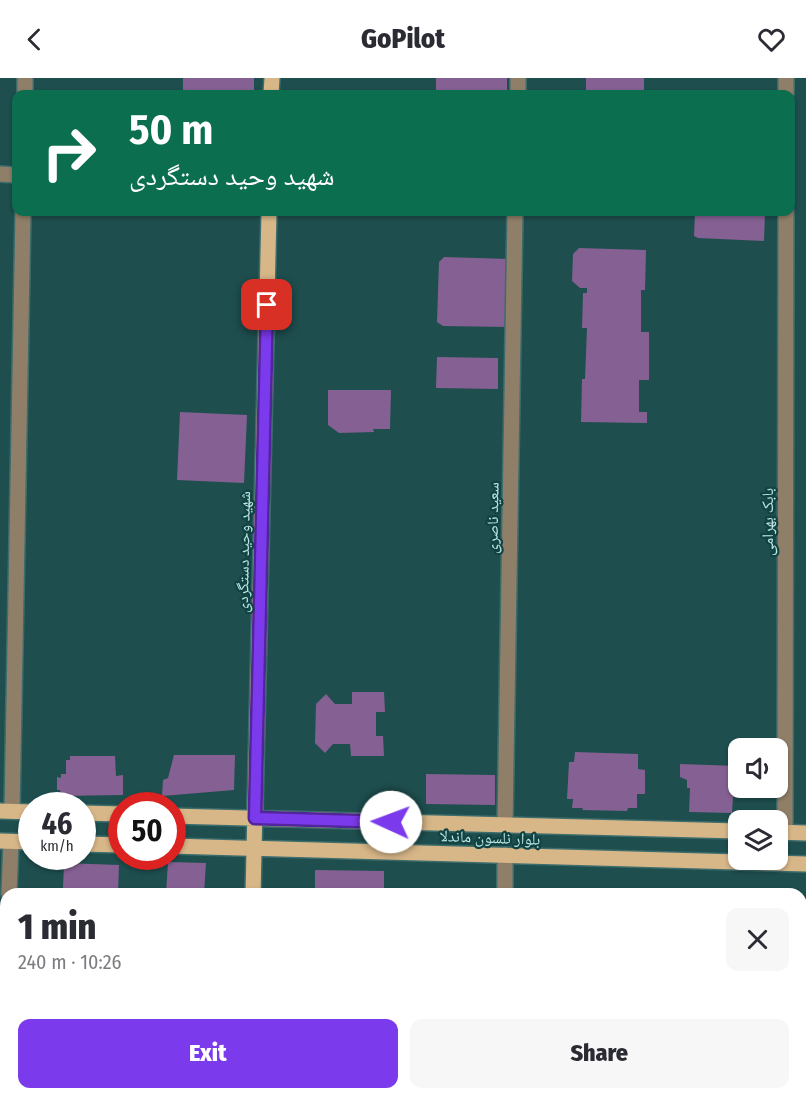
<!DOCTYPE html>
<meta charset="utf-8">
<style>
:root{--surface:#fff;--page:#f7f7f7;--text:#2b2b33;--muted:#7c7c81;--accent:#7c3aed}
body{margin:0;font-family:"Fira Sans Condensed","Noto Naskh Arabic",sans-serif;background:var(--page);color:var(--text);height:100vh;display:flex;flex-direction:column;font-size:22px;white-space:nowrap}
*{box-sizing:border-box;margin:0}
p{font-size:20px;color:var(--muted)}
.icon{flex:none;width:33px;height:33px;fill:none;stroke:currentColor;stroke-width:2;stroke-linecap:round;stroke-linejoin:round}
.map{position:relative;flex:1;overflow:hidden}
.details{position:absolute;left:0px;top:810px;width:807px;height:212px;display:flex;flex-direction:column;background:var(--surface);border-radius:18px 18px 0 0;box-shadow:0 2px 4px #0004}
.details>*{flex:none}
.banner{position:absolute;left:12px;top:12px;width:783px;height:126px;border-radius:12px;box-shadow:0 2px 4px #0004;background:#0b6e4f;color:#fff;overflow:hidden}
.tools{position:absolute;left:728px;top:660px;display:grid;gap:12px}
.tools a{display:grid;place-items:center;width:60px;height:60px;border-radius:12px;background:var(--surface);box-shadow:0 2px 4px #0004;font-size:30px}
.speed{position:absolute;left:18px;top:714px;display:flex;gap:12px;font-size:30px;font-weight:700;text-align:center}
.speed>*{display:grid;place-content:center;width:78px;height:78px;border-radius:50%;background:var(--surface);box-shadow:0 2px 4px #0004;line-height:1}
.speed small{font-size:15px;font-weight:400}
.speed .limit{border:9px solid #d22;background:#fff;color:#111}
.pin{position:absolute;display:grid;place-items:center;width:51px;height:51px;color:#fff;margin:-26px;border-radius:12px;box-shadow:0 3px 9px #0006}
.me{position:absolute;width:66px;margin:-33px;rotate:272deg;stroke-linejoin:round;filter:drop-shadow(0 0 4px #0008)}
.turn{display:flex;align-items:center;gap:21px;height:126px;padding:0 18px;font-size:27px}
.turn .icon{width:78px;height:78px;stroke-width:2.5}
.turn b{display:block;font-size:42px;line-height:51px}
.round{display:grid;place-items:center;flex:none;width:63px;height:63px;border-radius:12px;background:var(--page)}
.overview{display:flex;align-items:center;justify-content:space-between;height:102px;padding:0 18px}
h1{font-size:36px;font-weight:800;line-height:45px}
.cta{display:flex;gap:12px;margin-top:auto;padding:12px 18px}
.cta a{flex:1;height:69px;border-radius:12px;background:var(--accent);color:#fff;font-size:24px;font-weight:800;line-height:69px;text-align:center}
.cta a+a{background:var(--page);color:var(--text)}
header{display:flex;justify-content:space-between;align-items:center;height:78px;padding:0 18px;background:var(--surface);font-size:27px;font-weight:800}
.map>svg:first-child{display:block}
.building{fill:#846192}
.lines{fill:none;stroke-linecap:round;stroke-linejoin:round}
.minor-casing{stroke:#3d6c6c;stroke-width:18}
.major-casing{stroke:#3d6c6c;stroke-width:18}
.minor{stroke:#8f7f68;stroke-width:15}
.major{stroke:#d7b687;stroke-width:15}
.route-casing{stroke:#51269a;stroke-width:15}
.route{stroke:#7c3aed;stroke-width:10}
.labels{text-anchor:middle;stroke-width:4.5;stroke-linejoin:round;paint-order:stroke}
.street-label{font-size:16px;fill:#bbe5e4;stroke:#114343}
</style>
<header><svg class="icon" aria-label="back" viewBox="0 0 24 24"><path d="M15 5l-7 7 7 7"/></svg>GoPilot<svg class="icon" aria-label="heart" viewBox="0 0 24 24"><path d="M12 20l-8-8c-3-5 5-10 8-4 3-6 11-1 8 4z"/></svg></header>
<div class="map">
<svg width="806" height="1021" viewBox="0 0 806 1021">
<rect width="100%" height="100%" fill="#1e4e4e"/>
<path class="building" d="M183,0h71v16h-71z
M436,0h71v16l-71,-1z
M586,0h58v16h-58z
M695,134h70l-1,29 -66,-3 -4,-2z
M579,170l67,2 -1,40h-4v42h8v48h-10v32h8v11l-66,-1 1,-43h3l2,-51h-5l1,-35h4v-5h-7l-8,-7 1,-27z
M444,179l65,2 -1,68 -65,-1 -6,-4 2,-60z
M437,279l61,1v31l-62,-1z
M328,312h63l-1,39h-17l1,3 -35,1 -11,-8z
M180,334l67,3 -3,68 -67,-3z
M352,614h32l1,20h-9v24h7l1,20h-33l-1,-12h-17l-8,9 -10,-10 1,-39 10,-10 9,10h17z
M575,674l63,2v15l7,1v24h-8v14h-9l-1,3 -45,-1 1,-2h-11l1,-9h-6l2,-37h5z
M174,677h61l-1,35 -72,6 1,-16 5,-2z
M70,678h45l1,20 7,-1v20l-62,1 -1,-6h-3v-13l4,1v-4h5v-14h4z
M680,686l58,2v22h4l-1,9h-8l-1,16 -43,-1 1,-24h-3v-8l-7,-3z
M426,696l69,1v30l-69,-1z
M168,784l38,1 -2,31h-38z
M64,785l55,2 -1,29h-58v-6h3z
M315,792l69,1v23h-69z
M579,1016h44v5h-49z"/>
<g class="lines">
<defs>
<path id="minor" d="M25,16v-16
M518,16v-16
M786,16v-16
M0,96l16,1
M12,733l11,-599
M505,747l10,-613
M785,755l1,-621
M9,816l2,-52
M505,816v-39
M3,1021l3,-99
M504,1021v-5
M537,1021l8,-5"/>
<path id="major" d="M271,16l1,-16
M0,733l32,1
M82,735l40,1
M172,738l566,15
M777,754l29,1
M0,763l32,1
M82,766l40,1
M172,768l634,18
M253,816l16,-682
M249,1021v-5"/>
</defs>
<use href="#minor" class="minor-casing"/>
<use href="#major" class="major-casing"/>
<use href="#minor" class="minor"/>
<use href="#major" class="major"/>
</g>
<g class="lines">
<defs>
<path id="route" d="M267,227l-12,513 136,4"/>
</defs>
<use href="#route" class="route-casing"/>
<use href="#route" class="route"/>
</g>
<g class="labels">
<g class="street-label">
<text transform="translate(492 440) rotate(-89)" y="6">سعید ناصری</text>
<text transform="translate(767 444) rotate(-90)" y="6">بابک بهرامی</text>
<text transform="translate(243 474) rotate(-89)" y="6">شهید وحید دستگردی</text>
<text transform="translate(490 759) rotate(2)" y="6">بلوار نلسون ماندلا</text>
</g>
</g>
</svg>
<div class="tools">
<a><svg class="icon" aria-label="sound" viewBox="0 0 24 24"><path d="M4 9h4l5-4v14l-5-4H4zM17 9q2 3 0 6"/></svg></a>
<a><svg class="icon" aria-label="layers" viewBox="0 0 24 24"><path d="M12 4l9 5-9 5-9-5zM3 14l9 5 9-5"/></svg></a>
</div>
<div class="speed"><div>46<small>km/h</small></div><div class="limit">50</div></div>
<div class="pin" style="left:267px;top:227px;background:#d93025"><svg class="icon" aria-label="arrive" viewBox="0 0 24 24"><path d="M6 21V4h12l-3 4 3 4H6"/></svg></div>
<svg class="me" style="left:391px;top:744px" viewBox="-20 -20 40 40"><circle r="19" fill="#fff"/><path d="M0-13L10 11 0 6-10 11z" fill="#7c3aed"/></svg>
<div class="banner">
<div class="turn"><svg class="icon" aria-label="right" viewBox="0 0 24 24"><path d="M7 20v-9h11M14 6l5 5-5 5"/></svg><div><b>50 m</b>شهید وحید دستگردی</div></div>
</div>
<section class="details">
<div class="overview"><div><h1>1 min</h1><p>240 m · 10:26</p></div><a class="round"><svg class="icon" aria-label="close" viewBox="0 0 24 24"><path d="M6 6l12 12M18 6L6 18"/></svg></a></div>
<div class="cta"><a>Exit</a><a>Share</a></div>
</section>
</div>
